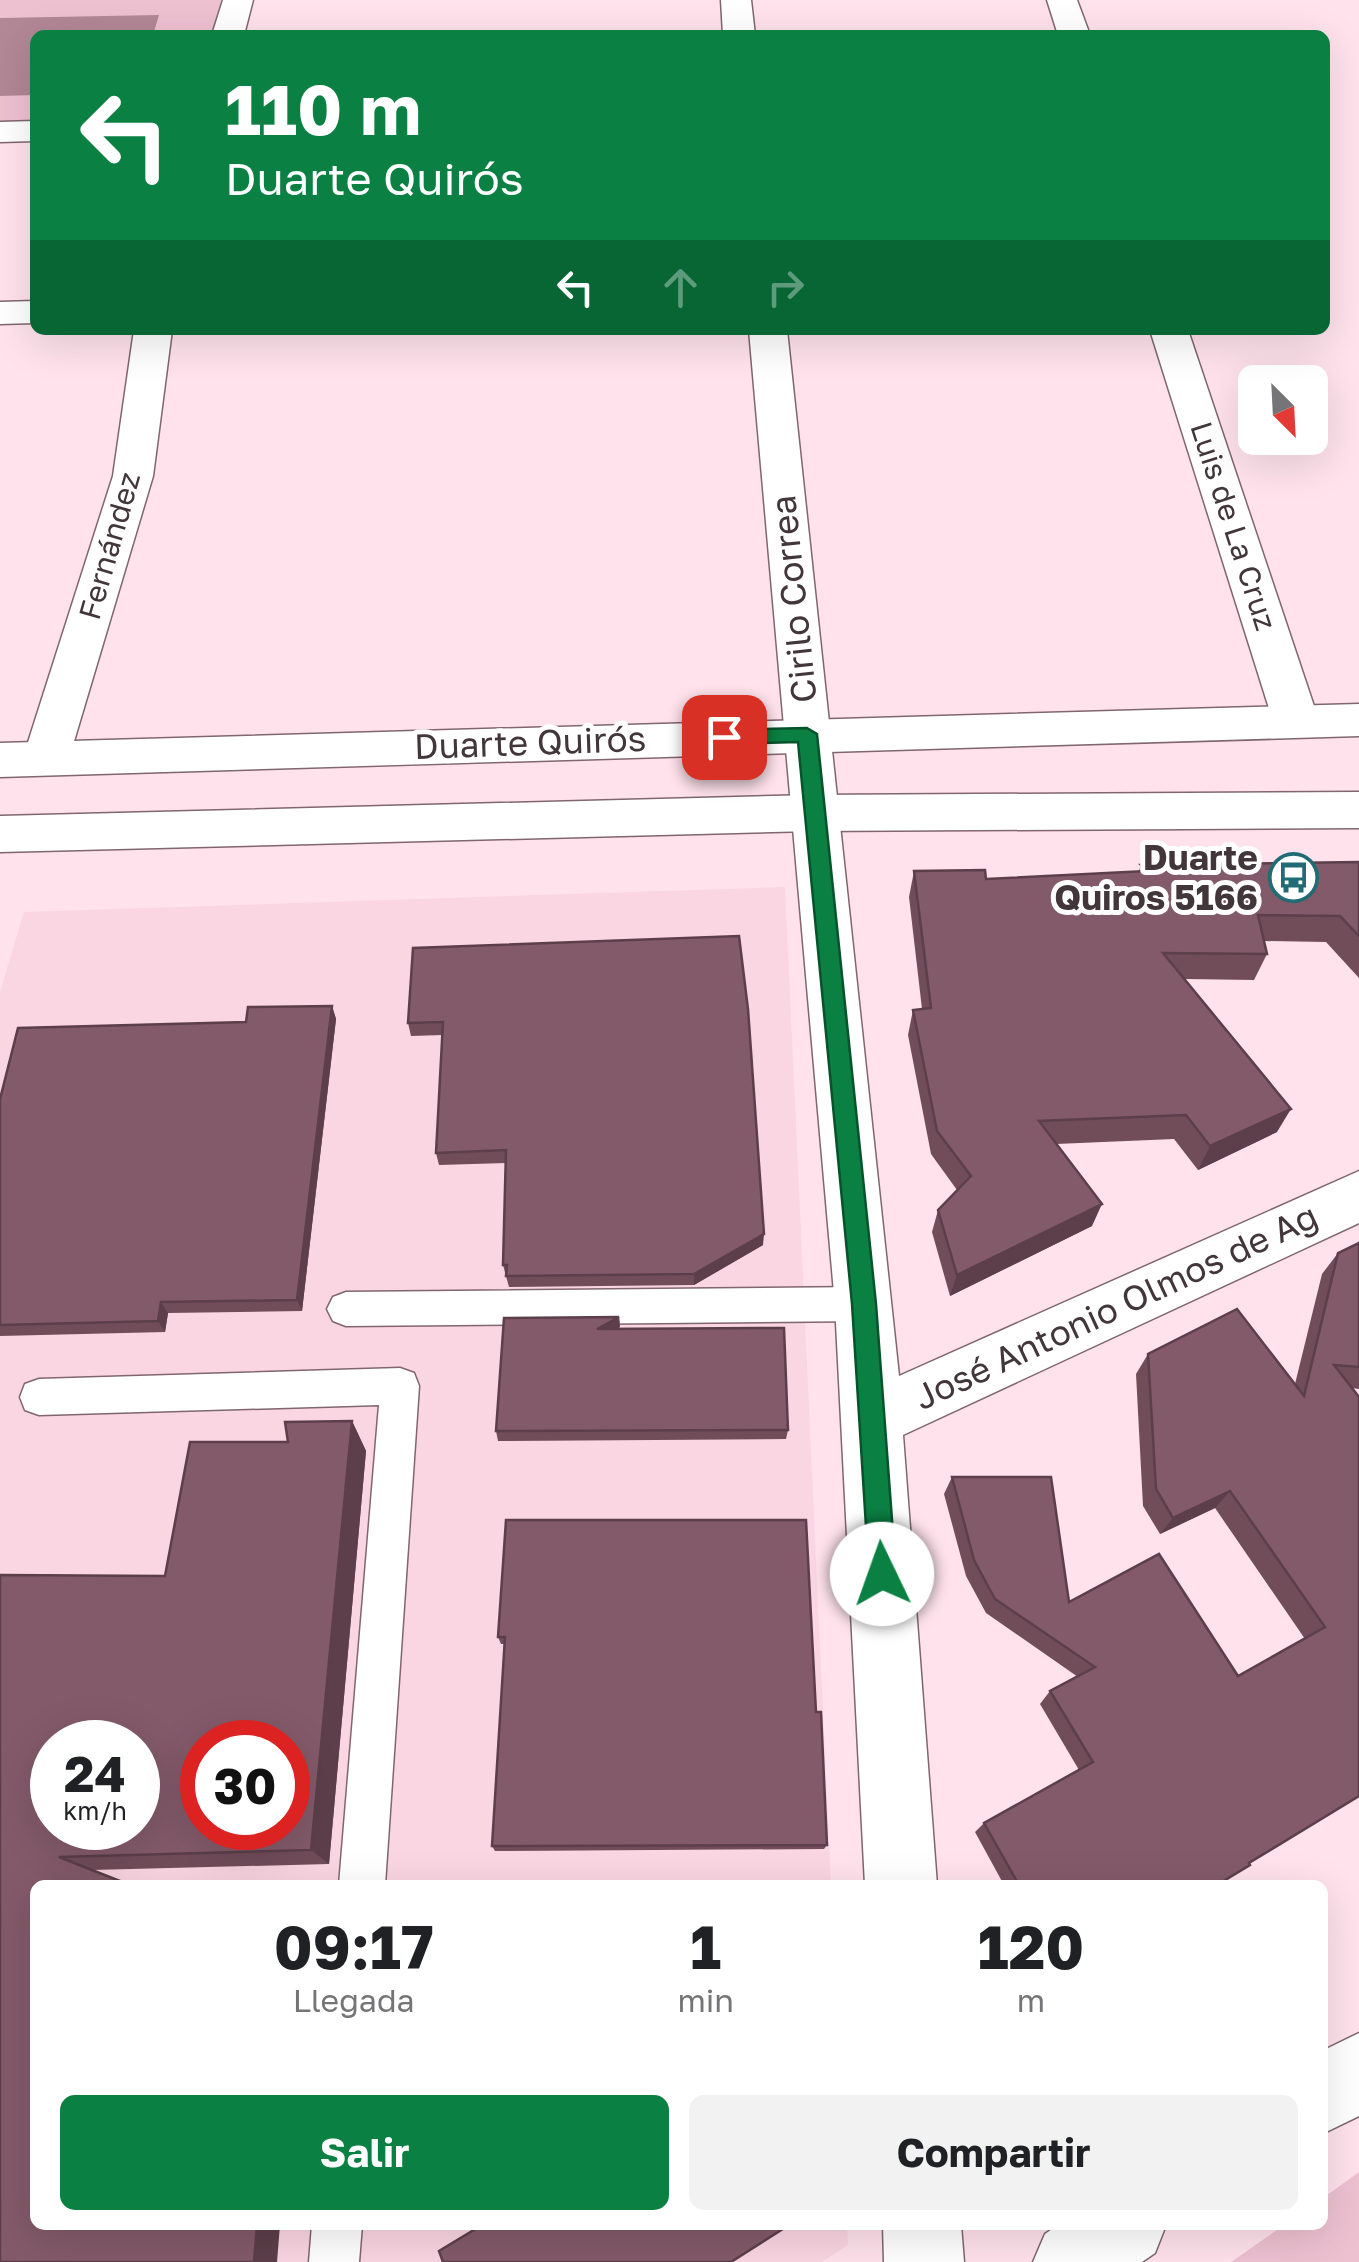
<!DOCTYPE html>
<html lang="es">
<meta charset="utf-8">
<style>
:root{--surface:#fff;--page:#f2f2f2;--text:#202124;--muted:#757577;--accent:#0b8043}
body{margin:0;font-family:"Golos Text",sans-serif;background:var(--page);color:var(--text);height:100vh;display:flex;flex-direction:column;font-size:38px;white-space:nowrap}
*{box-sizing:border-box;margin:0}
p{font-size:32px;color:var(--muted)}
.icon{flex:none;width:55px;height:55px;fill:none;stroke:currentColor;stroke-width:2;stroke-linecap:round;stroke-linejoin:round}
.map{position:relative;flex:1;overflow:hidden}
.details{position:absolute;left:30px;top:1880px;width:1298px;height:350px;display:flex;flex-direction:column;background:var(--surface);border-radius:15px;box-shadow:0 10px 40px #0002}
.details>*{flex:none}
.top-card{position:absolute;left:30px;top:30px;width:1300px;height:305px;border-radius:15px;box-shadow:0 10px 40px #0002;background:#0b8043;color:#fff;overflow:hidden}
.needle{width:65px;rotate:156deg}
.fabs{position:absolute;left:1238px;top:365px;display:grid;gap:20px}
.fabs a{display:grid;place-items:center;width:90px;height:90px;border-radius:15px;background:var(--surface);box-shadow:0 10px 40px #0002;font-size:50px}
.speed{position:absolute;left:30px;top:1720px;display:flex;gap:20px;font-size:50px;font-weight:700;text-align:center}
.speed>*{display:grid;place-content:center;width:130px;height:130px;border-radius:50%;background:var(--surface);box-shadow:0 10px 40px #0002;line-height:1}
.speed small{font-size:25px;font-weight:400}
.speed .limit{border:15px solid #d22;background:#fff;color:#111}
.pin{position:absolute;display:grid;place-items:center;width:85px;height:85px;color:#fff;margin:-42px;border-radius:20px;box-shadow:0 5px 15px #0006}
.me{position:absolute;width:110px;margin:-55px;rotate:357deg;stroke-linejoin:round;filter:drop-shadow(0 0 8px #0008)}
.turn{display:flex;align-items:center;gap:35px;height:210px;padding:0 30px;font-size:45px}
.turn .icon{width:130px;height:130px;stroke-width:2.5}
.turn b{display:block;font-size:70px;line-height:85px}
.lanes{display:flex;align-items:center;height:95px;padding:0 30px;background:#0003;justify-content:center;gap:50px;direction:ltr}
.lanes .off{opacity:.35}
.eta{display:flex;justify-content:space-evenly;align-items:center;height:170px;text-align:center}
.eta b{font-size:60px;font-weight:700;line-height:70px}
.action{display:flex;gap:20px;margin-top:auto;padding:20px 30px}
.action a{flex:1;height:115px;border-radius:15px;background:var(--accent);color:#fff;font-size:40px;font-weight:700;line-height:115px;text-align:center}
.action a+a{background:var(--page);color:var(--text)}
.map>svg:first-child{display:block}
.built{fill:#fad5e2;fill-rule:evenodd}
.green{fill:#eec1d1}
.water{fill:#b28796}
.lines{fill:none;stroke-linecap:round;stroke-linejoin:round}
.service-casing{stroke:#7f666f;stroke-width:3}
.minor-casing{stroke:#7f666f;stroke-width:3}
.secondary-casing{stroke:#7f666f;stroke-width:3}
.primary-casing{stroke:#7f666f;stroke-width:3}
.service{fill:#fff;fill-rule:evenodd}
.minor{fill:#fff;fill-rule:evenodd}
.secondary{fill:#fff;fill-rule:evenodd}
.primary{fill:#fff;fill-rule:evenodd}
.wall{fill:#714d5a}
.shaded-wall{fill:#5c3f4a}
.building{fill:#835a69;stroke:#5c3f4a;stroke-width:2.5;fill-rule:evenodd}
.route{fill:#0b8043;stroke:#07532c;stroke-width:2.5}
.labels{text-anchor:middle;stroke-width:10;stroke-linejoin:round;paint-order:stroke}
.far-street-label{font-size:30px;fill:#42363a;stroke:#fff}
.street-label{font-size:35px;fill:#42363a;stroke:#fff}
.poi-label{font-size:35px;font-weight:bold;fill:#42363a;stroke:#fff;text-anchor:end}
</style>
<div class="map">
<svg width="1359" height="2262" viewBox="0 0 1359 2262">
<rect width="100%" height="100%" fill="#ffe2ec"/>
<path class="built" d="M785,887l46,998h-796v340h812l1,20 -26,17h-822v-1270l24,-80zM52,1742h86v86h-86zM202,1742h86v86h-86z"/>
<path class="green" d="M0,0h221l-9,35h-177v86h-35z
M1359,2172v90h-128l53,-37h38l1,-27z"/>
<path class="water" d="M159,15l-6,20h-118v60l-35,1v-78z"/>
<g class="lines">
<defs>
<path id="service" d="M864,1287l13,5 6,12 -6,12 -13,5 -518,5 -13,-5 -6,-12 6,-12 13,-5z
M400,1368l14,5 5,13 -34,499h-46l40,-480 -340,10 -14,-5 -5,-13 5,-13 14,-5z
M312,2225h50l-3,37h-50z"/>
<path id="minor" d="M223,0h30l-9,35h-32z
M721,0h30l4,35h-32z
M1047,0h30l13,35h-32z
M35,121v20l-35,1v-20z
M35,301v22l-35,1v-22z
M134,330h38l-19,146 -84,282 -6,12 -17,5 -17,-5 -6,-12 90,-282z
M749,330h38l112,1046 460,-205v52l-456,212 34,450h-72l-30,-581z
M1150,330h38l131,391 -7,12 -16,4 -16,-4 -7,-12z
M883,2225h78l3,37h-80z"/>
<path id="secondary" d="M1359,704v32l-1359,41v-34z
M1359,792v36l-546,3 -813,21v-36l813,-21z"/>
<path id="primary" d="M1359,2033v83l-37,18v-83z
M1058,2225h108l-11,28 -13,9h-109l12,-28z"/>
</defs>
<use href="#service" class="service-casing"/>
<use href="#minor" class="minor-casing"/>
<use href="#secondary" class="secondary-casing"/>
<use href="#primary" class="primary-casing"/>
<use href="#service" class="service"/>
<use href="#minor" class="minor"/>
<use href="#secondary" class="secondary"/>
<use href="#primary" class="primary"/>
</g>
<path class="wall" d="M1359,862v116l-33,-36 -62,-1 3,13 -13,26 -69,-1 92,153 -79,38 -24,-31 -118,5 36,82 -142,70 -18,-64 6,-22 19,-20 -26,-36 -23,-119 5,-25 9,-1 -13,-112 5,-26 72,8 153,-8 2,-6z
M413,948l350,297 -69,40 -185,2 -6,-22 3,-102 -67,2 -3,-12 7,-118 -32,1 -3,-13z
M332,1006l4,13 -34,292 -134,2 -3,19 -165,4v-237l246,-77z
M1359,1243v146l-7,-1 7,408 -110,67 -32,22h-213l-29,-53 9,-9 95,-53 -39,-66 10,-13 28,-14 -92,-64 -20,-37 -22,-82 8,-17 117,125 169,74 67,-37 -90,-131 -55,26 -17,-28 -7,-132 12,-20 147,30 27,-110 16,-21z
M619,1317l1,10 -4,2 172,101 -2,9 -288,2 -2,-10z
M352,1421l14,30 -37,413 -237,6 -92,392v-687l165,1z
M506,1520l310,192 11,133 -3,4 -329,2 -3,-5 12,-202h-3l-3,-7z"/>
<path class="shaded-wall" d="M332,1006l4,13 -34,292 -5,-11z
M1291,1109l-14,23 -79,38 12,-24z
M1102,1204l-10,22 -142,70 7,-21z
M764,1234l-1,11 -69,40v-11z
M161,1302l7,11 -3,19 -7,-11z
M619,1317l1,10 -22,13 -1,-11z
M352,1421l14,30 -37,413 -18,-14z
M1230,1491l-15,17 -55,26 13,-16z
M257,2225h23l-3,37h-23z"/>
<path class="building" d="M1359,862v74l-19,-20 -82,-1 9,39 -104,-1 128,156 -81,37 -24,-31 -147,6 63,83 -145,71 -19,-65 33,-34 -34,-45 -24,-121 18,-2 -17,-137 71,-1 1,9 161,-8 -6,-6z
M739,936l9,73 16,225 -70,40 -188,2 1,-11h-4l3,-115 -70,3 7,-131 -35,1 5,-75z
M332,1006l-35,294 -136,2 -3,19 -158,4v-226l18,-71 228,-6 2,-15z
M1359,1243v124l-25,-2 25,32v399l-110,67 1,2 -33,20h-198l-35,-62 109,-61 -43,-71 45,-24 -100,-68 -21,-39 -22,-83h99l18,125 90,-48 79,122 87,-49 -95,-136 -57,27 -17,-29 -8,-135 89,-45 67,87 34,-143z
M619,1317l-22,12 187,-1 4,102 -292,1 8,-113z
M352,1421l-41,429 -252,7 71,28h-95v340h222l-3,37h-254v-687l165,1 25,-134h98l-3,-20zM52,1742h86v86h-86zM202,1742h86v86h-86z
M506,1520h300l10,192h5l6,133 -335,1 13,-209h-7z
M482,2225h307l-58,37h-288l-4,-11z"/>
<path class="route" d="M807,728l10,6 59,570 20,270 -4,9 -10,4 -9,-4 -4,-9 -17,-270 -54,-562 -74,2 -9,-7 9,-7z"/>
<defs>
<symbol id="bus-ring" viewBox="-11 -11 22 22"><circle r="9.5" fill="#fff" stroke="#216b74" stroke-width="1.5"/><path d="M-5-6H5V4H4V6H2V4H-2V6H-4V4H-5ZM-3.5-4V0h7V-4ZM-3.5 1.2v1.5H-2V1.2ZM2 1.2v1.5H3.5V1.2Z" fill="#216b74"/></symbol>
</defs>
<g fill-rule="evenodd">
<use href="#bus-ring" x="1266" y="850" width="55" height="55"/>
</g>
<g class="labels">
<g class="far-street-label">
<text transform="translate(1233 526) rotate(72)" y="10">Luis de La Cruz</text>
<text transform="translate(110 546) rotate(-74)" y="10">Fernández</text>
</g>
<g class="street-label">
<text transform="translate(794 599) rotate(-96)" y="12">Cirilo Correa</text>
<text transform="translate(530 743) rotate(-2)" y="12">Duarte Quirós</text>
<text transform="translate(1116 1307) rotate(-25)" y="12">José Antonio Olmos de Ag</text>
</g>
<g class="poi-label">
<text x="1258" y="870">Duarte<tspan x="1258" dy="40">Quiros 5166</tspan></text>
</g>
</g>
</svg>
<div class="fabs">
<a><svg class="needle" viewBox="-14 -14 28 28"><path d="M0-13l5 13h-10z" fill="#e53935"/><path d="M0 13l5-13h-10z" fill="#757577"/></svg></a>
</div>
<div class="speed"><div>24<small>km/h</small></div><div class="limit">30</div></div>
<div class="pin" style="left:724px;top:737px;background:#d93025"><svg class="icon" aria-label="arrive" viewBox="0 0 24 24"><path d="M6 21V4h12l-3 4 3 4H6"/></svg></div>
<svg class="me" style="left:882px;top:1574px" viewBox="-20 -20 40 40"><circle r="19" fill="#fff"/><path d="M0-13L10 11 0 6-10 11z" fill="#0b8043"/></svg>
<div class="top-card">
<div class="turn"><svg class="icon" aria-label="left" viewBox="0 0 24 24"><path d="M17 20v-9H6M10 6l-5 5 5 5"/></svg><div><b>110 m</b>Duarte Quirós</div></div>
<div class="lanes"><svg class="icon" aria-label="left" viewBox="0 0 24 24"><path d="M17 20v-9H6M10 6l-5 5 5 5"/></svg><svg class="icon off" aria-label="ahead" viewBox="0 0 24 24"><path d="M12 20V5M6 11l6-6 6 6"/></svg><svg class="icon off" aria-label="right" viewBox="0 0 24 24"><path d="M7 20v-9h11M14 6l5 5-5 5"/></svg></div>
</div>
<section class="details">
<div class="eta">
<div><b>09:17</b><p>Llegada</p></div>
<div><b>1</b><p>min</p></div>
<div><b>120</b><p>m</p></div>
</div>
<div class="action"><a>Salir</a><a>Compartir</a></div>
</section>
</div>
